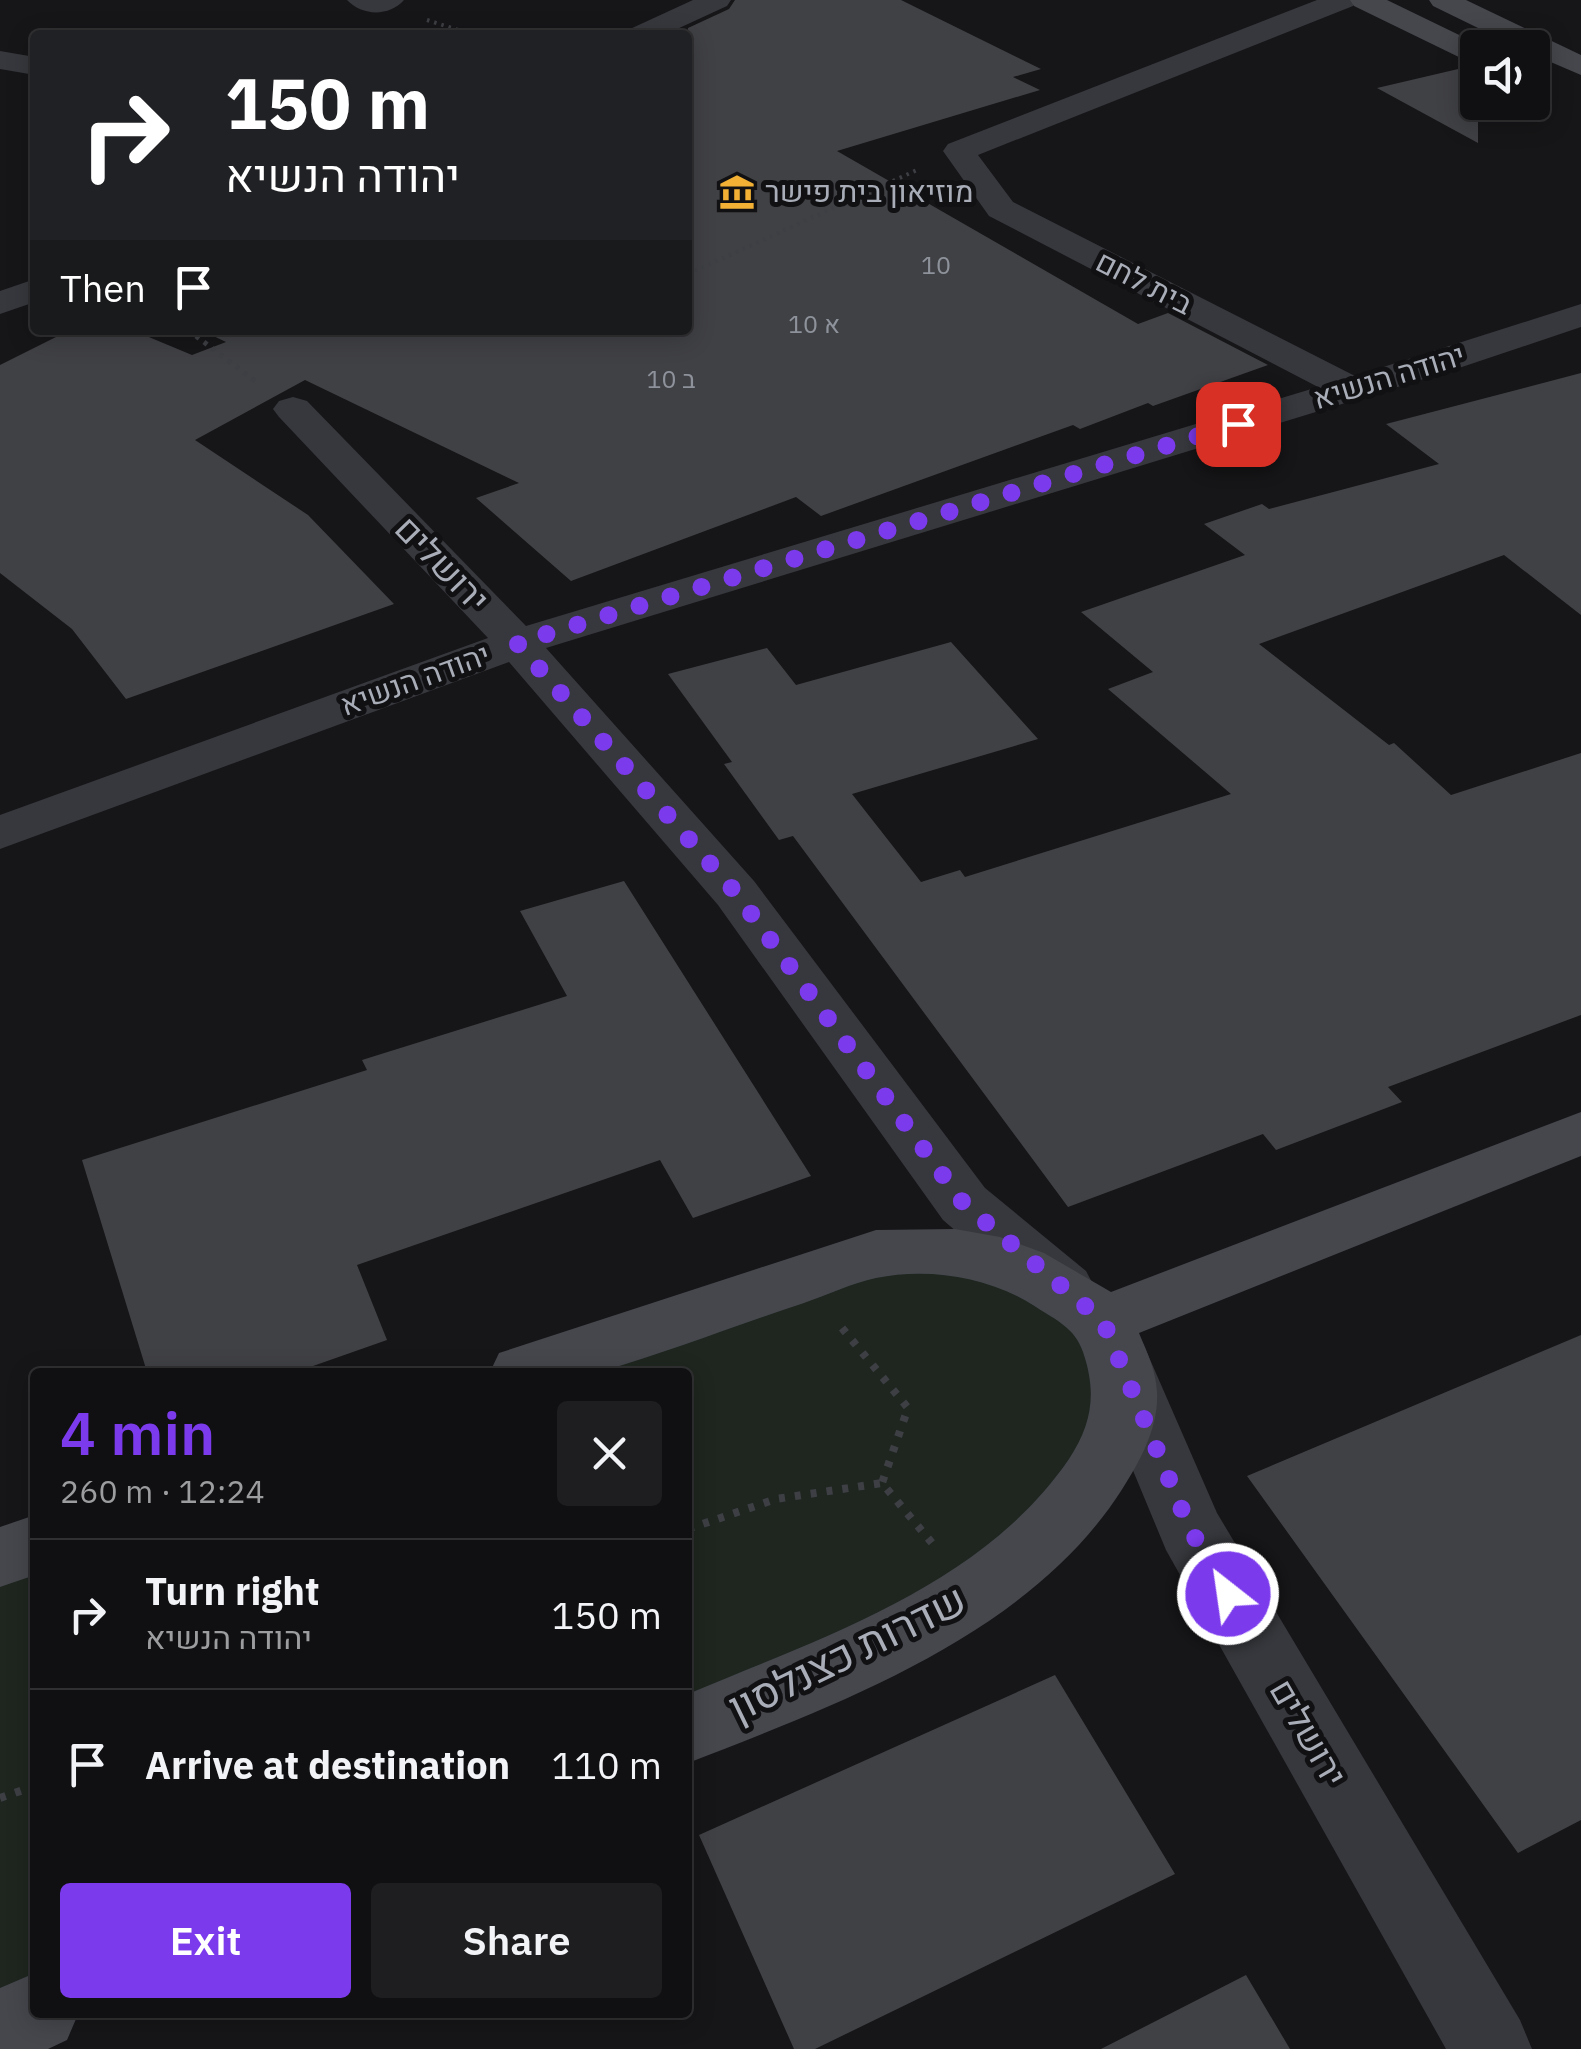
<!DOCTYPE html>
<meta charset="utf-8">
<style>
:root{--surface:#101012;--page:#1e1e20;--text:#f1f3f6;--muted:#9c9d9f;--line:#303032;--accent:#7c3aed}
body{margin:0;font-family:"IBM Plex Sans",Heebo,sans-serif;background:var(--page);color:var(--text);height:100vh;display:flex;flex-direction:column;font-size:38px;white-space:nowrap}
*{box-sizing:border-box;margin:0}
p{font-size:32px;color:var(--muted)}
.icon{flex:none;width:55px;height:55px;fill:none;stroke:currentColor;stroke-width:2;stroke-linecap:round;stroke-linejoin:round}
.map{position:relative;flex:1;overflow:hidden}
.sheet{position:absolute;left:30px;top:1368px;width:662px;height:650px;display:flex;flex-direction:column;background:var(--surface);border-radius:10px;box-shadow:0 5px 25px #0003,0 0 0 2px var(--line)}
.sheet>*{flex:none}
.banner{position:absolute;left:30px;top:30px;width:662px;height:305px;border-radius:10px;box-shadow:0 5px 25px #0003,0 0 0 2px var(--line);background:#202124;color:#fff;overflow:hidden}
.tools{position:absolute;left:1460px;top:30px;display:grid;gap:20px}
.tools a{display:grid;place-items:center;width:90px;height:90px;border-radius:10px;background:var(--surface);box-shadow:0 5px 25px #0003,0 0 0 2px var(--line);font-size:50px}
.pin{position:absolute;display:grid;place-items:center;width:85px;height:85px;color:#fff;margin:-42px;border-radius:20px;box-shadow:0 5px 15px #0006}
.me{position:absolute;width:110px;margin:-55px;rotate:330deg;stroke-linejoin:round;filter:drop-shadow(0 0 8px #0008)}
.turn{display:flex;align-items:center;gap:35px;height:210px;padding:0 30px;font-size:45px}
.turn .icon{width:130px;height:130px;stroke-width:2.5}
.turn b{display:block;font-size:70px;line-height:85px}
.then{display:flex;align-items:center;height:95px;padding:0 30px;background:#0003;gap:20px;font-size:38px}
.round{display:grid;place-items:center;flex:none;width:105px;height:105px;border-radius:10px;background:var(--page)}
.head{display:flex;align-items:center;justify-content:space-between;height:170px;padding:0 30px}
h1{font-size:60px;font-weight:600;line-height:75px;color:var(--accent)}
.action{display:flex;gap:20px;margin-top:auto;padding:20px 30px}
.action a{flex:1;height:115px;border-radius:10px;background:var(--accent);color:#fff;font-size:40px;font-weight:600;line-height:115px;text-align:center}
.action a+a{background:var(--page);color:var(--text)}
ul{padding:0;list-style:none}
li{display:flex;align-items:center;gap:30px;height:150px;padding:0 30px;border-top:2px solid var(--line)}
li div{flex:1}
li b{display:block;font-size:38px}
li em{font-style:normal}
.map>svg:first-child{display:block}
.green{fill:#1e261f}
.building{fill:#404145}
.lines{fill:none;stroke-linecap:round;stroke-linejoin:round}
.path-far2{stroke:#3d3f44;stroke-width:4;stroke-dasharray:2.5 5;stroke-linecap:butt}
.path-far1{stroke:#3d3f44;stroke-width:5;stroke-dasharray:4 6;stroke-linecap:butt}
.path{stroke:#3d3f44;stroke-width:8;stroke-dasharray:6 10;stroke-linecap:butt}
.street{fill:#37383d;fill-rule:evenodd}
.secondary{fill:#45474d;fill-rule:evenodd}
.route{stroke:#7c3aed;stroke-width:18;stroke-dasharray:0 32.4}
.labels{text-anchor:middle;stroke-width:10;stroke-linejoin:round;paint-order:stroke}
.far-number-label{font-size:25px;fill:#8e929b}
.far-poi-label{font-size:30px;fill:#a8adb8;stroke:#111113;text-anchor:start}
.far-street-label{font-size:30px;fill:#a8adb8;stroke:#111113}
.street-label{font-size:35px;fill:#a8adb8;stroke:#111113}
.near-street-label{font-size:42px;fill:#a8adb8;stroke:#111113}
</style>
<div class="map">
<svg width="1581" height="2049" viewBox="0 0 1581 2049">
<rect width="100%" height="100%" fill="#161618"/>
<path class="green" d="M934,1258l163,66 13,111 -143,153 -279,107v-323h-146z
M35,1552v424l-35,15v-426z"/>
<path class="building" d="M735,0h166l140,69 -28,8 27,13 -203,61 301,173 30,-11 100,52 -115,41 -5,-3 -68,26 -7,-4 -252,91 -25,-19 -225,84 -95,-83 43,-15 -214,-103 -110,60 113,75 86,89 -268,95 -54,-70 -72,-56v-208l70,-35h62l60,25 34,-13 -25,-12h487v-302l41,-19z
M1471,66l7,2v75l-101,-55z
M1581,373v242l-77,-60 -245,89 130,101 5,-2 57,52 130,-42v262l-193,72 14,15 -126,48 -13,-16 -195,73 -275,-371 -14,4 -55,-76 8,-2 -64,-88 99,-26 29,37 155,-43 87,97 -186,55 69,88 39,-12 5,7 266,-83 -123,-105 45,-17 -72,-60 164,-57 -41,-31 58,-20 7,5 170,-45 -53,-40z
M624,881l187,295 -118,42 -33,-58 -303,105 30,75 -91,32h-149l-65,-212 285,-90 -5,-10 205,-64 -47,-85z
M1581,1335v485l-63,33 -271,-377z
M1055,1675l120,199 -360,175h-21l-95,-214z
M1246,1975l44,74h-189z"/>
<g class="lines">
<path class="path-far2" d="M427,20l47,15
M688,274l229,-104
M188,330l3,2"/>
<path class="path-far1" d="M188,330l67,51"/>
<path class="path" d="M842,1328l66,80 -26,75
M688,1529l88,-30 106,-16 50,60
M0,1798l35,-12"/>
<path class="street" d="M347,0h57c-15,17 -42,16 -57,0z
M693,0h38l-4,6 -63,29h-39l5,-6z
M1317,0h40l-4,6 -375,149 35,47 342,174 226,-72v23l-128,43 -907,278 208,233 231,307 101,83 9,17 -9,17 -22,8 -22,-8 -99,-85 -225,-315 -209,-243 -509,187v-34l488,-177 -209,-221 -6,-8 6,-8 14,-4 14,4 219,225 792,-239 -329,-171 -46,-65 5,-7z
M0,51l35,6v18l-35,-6z
M35,279v23l-35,12v-23z
M1122,1341l23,7 72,165 303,507 12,29h-86l-280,-499 -76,-183 9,-19z"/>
<path class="secondary" d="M1350,0h37l99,48h-8v16l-11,-3 -113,-55z
M1429,0h37l115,55v20l-49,-21v-6h-13l-86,-42z
M1581,1112v44l-442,177c8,19 17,38 18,59 2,35 -17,70 -36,99 -93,144 -279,212 -433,272v-69c135,-57 294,-108 381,-235 23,-35 28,-66 14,-107 -8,-24 -27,-32 -47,-45 -45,-30 -107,-40 -160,-29 -24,5 -49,17 -72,25 -67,22 -133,48 -201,68 -27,8 -84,3 -113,1l9,-19 377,-123 79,-1 45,8 44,16 67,39z
M35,1515v60l-35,12v-60z
M35,1973v39h44l-12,28 -19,9h-48v-61z"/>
</g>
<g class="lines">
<path class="route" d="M1228,1594l-38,-65 -87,-208 -139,-117 -228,-311 -219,-250 721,-219"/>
</g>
<defs>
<symbol id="museum-bare" viewBox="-9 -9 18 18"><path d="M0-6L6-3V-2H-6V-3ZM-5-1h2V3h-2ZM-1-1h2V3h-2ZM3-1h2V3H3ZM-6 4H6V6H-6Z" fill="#f2b134" stroke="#111113" stroke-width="2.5" paint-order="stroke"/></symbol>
</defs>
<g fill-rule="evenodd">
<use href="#museum-bare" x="712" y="167" width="50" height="50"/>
</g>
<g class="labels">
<g class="far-number-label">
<text x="936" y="274">10</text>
<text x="814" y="333">10 א</text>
<text x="671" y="388">10 ב</text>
</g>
<g class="far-poi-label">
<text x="765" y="202">מוזיאון בית פישר</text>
</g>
<g class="far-street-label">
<text transform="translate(1144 283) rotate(27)" y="10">בית לחם</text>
<text transform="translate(1389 377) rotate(-17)" y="10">יהודה הנשיא</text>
<text transform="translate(415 680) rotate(-20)" y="10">יהודה הנשיא</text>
</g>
<g class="street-label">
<text transform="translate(442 564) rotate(46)" y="12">ירושלים</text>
<text transform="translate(1308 1733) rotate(60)" y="12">ירושלים</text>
</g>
<g class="near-street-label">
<text transform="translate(847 1653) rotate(-26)" y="15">שדרות כצנלסון</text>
</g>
</g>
</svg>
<div class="tools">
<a><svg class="icon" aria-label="sound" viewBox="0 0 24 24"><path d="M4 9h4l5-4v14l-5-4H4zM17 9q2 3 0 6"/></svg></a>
</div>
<div class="pin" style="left:1238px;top:424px;background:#d93025"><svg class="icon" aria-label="arrive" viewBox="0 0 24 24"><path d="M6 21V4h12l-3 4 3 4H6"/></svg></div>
<svg class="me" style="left:1228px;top:1594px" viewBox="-20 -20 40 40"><circle r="17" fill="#7c3aed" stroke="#fff" stroke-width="3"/><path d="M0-11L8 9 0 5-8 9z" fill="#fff"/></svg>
<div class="banner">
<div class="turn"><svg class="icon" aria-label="right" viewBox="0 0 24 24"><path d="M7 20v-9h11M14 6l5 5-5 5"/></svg><div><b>150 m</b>יהודה הנשיא</div></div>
<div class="then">Then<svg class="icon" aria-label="arrive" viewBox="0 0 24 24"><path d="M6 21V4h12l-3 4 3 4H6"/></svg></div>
</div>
<section class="sheet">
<div class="head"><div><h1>4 min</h1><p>260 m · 12:24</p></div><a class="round"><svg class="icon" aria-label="close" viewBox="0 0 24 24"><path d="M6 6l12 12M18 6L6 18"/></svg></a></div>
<ul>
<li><svg class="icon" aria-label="right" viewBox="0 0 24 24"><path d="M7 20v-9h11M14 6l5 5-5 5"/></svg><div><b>Turn right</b><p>יהודה הנשיא</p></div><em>150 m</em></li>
<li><svg class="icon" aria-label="arrive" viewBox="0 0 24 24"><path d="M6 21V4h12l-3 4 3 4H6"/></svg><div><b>Arrive at destination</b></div><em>110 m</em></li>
</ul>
<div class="action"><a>Exit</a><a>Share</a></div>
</section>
</div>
